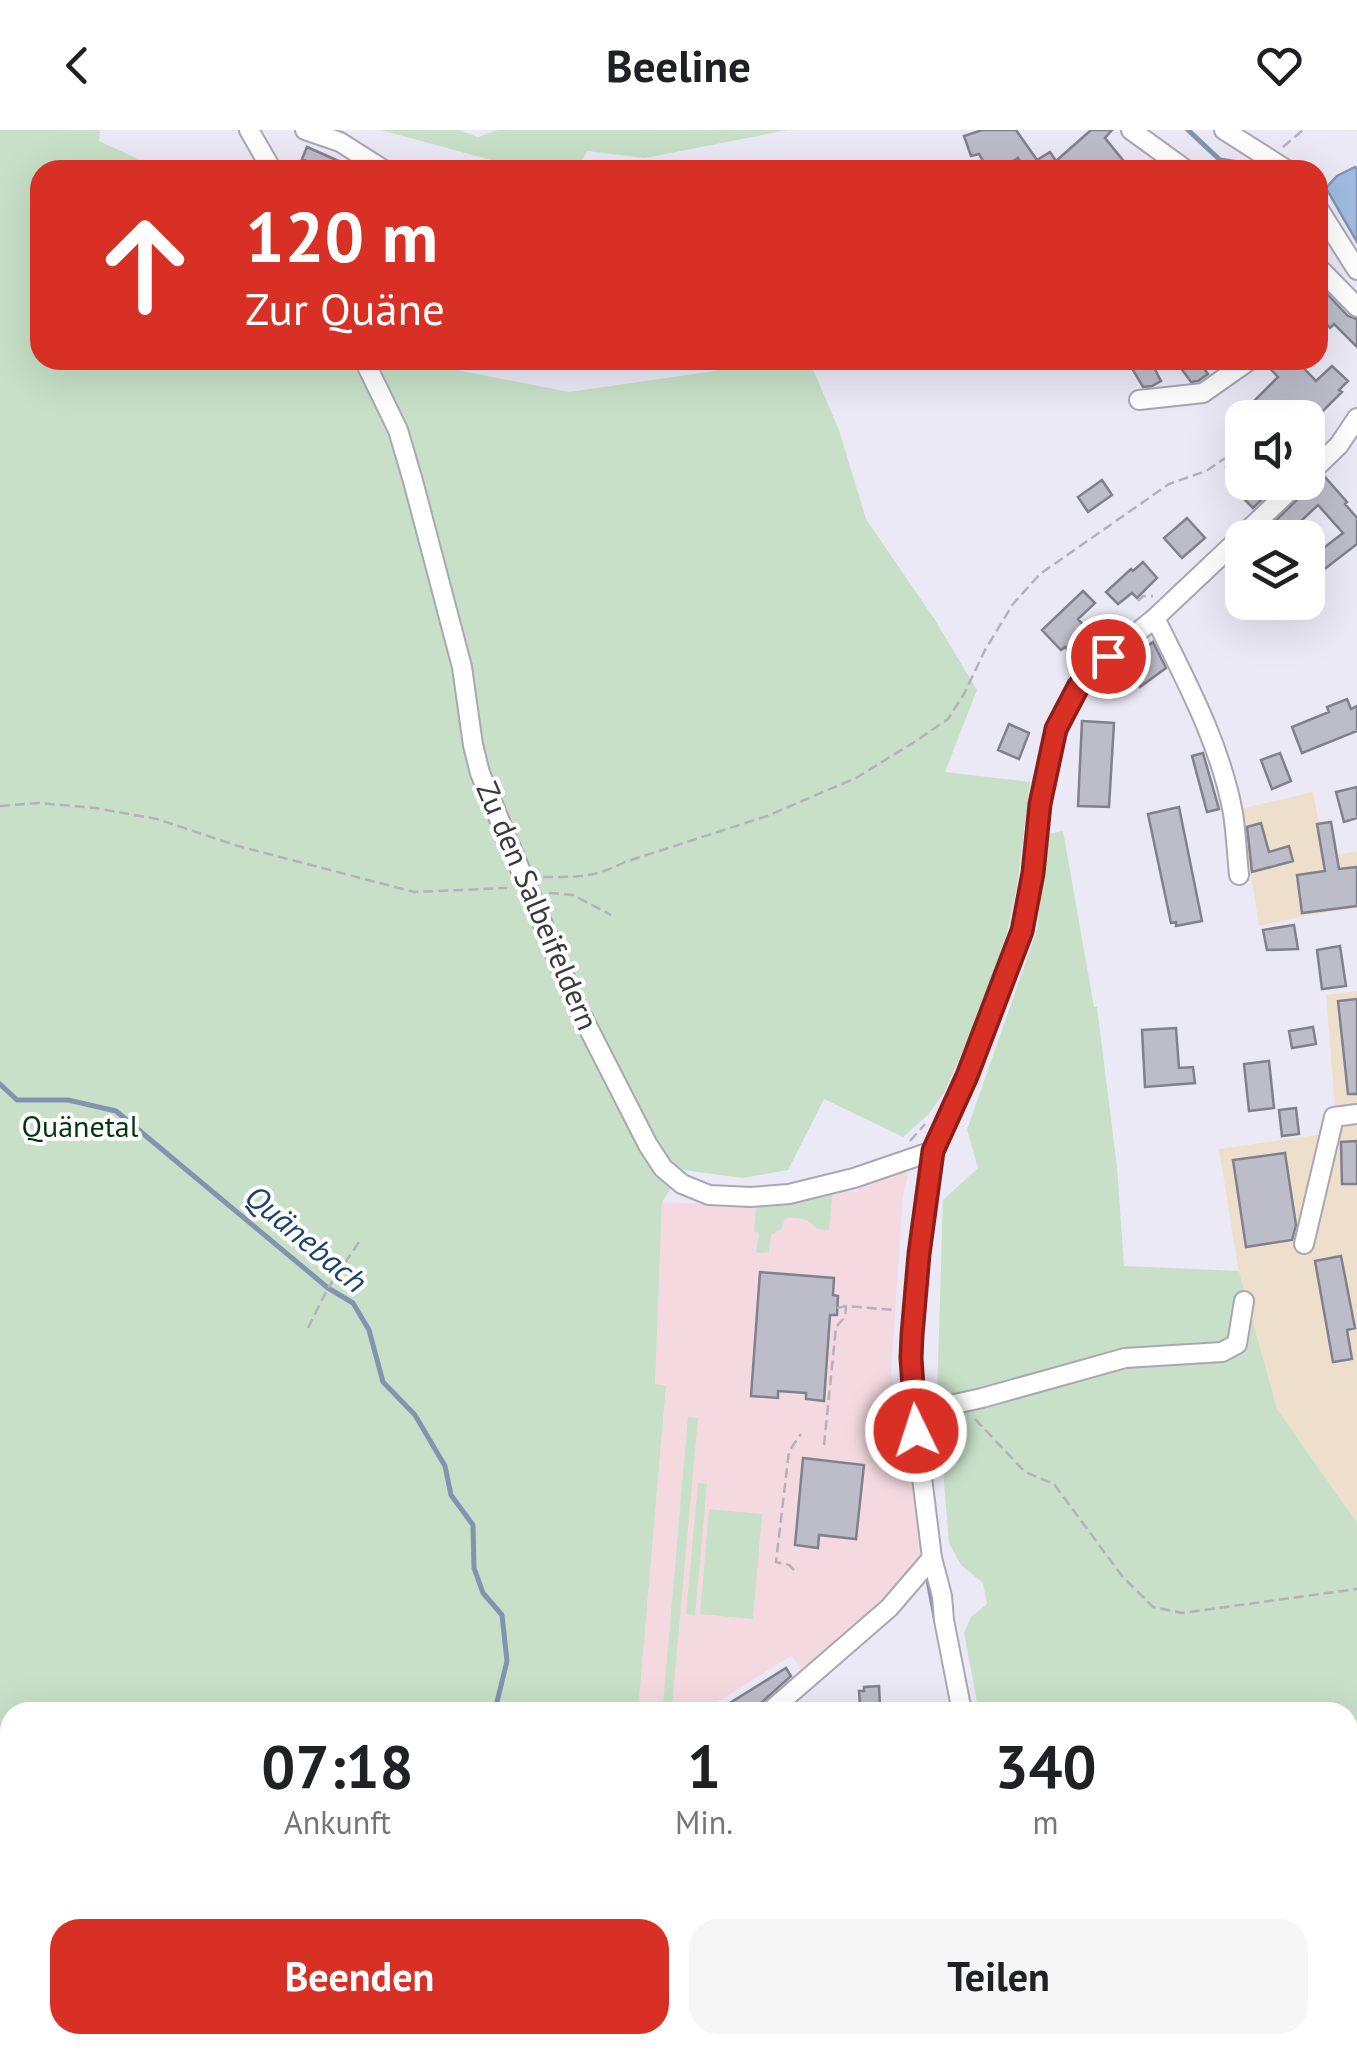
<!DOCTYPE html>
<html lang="de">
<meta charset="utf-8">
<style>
:root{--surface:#fff;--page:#f6f6f6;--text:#202124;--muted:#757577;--accent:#d93025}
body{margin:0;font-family:"PT Sans",sans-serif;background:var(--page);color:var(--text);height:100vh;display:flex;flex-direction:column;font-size:38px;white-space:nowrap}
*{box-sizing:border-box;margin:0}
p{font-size:32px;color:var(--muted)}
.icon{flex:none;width:55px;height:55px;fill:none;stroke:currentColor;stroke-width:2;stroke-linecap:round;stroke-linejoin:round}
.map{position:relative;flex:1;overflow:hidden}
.details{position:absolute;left:0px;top:1572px;width:1358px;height:352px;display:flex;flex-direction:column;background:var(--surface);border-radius:30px 30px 0 0;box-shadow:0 10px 40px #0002}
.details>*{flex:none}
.top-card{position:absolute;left:30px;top:30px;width:1298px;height:210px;border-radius:30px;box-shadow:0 10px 40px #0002;background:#d93025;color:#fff;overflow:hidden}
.fabs{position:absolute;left:1225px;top:270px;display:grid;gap:20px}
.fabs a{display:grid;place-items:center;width:100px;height:100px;border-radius:20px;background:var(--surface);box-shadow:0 10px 40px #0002;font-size:50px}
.pin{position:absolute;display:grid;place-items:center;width:85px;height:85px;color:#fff;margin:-42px;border:5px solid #fff;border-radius:50%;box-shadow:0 2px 10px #0007}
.me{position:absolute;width:110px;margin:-55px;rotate:356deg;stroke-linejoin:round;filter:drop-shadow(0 0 8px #0008)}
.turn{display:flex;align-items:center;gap:35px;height:210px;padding:0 50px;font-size:45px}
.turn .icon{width:130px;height:130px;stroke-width:2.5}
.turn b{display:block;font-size:70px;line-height:85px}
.eta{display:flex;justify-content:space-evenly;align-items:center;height:170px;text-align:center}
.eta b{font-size:60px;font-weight:700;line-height:70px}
.cta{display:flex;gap:20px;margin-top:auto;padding:20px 50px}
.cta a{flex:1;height:115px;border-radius:30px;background:var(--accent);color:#fff;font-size:40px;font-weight:700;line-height:115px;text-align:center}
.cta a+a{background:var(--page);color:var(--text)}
header{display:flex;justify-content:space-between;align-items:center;height:130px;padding:0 50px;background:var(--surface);font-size:45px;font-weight:700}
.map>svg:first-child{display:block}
.commercial{fill:#eedfcc}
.education{fill:#f4dae0}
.green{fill:#c7e0c7}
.water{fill:#a0bce1;stroke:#8194b0;stroke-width:2.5}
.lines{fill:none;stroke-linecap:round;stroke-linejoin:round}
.stream{stroke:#8194b0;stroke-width:5}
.building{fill:#bdbdca;stroke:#81818e;stroke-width:2.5}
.minor-casing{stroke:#a9a7b4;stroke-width:22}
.path{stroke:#b4b1bc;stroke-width:2.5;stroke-dasharray:10 5;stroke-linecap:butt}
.minor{stroke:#fff;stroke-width:18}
.route-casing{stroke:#8d1f18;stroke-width:25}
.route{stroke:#d93025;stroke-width:18}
.labels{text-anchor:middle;stroke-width:8;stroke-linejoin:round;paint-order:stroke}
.street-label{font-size:30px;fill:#39383d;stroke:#fff}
.park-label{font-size:30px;fill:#00370a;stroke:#fff}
.water-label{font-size:32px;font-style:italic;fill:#1a406f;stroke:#fff}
</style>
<header><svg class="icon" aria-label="back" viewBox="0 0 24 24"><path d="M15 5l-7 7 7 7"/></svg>Beeline<svg class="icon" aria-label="heart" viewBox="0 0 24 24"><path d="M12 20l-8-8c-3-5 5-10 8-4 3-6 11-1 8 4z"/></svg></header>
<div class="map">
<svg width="1357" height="1923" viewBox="0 0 1357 1923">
<rect width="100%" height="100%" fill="#ece9f7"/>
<path class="commercial" d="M1313,662l13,65 31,-6v57l-48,7 -50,11 -8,-50h-7l-4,-67z
M1357,861v532l-80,-114 -39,-142 -19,-118 118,-17 -11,-137z"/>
<path class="education" d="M901,1036l7,9 -5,21 -12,177 10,66 9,10 11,109 -15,23 -105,88 -10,-13 -90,56h-63l28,-326 -11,-1 7,-183 89,4 82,-16 24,2 5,-10z"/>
<path class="green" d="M0,0h100l-1,11 63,29h-122v190h366l163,32 146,-21 21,-11h73l30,70 27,89 69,101 42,70 -32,82 85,10 -13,105 -11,49 -13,38 -20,54 -29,65 -16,22 -25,22 -79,-38 -36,71 -46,8 -59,-8 -21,32 -7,182 11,2 -28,326h-628v333h1338v-333h-369l-15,-79 7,-16 16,-13 -4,-21 -22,-18 -12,-22 -12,-146 6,-197 35,-32 -11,-38 70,-200 10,-96 16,-3 31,176h3l20,160 7,99 115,5 38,138 80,114v530h-1357z
M381,0h78l19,7 20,-7h290l-143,28 -58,-7 -9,19h-51z
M833,1060l-4,40 -12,-1c-9,-11 -18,-12 -32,-11l-3,10 -11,7 -2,17 -13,1 3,-20 -5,-2 2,-22 6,-5z
M688,1287l10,1 -26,288 -9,-1z
M698,1353l9,1 -12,131 -9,-1z
M709,1379l53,5 -9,105 -53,-5z"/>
<path class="water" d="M1355,37l2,2v73l-31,-54 11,-12z"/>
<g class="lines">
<path class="stream" d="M1188,0l32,30 19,3
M0,954l17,16h51l48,11 212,177 25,15 16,27 14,52 32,33 30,51 6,29 22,30 1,43 9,25 19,22 5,46 -11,45 -5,6
M927,1445l9,47
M1044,1915l2,8
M269,1923l12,-8"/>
</g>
<path class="building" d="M982,0h34l21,30 13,-8 6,9 35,-31h21l-7,8 26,32h-110l3,-2 -6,-10 -20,12h-10l-9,-16 -8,2 -7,-20z
M307,17l52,23h-33l-24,-11z
M1325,162l23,24 9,3v28l-23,-23 -4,4 -9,-11 4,-4 -7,-8v-6z
M1127,230h23l11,21 -9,5 -9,1z
M1175,230h23l10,14 -10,7 -7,1z
M1262,230h34l20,21 16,-15 16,15 -9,9 3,2 -26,26 -9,-9 -10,9 -15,-15 -15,15h-30l41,-41z
M1242,322v30h38l-27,26 -9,-9 7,-7 -25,-25z
M1325,347l22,25 -2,2 12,14v26l-49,38v-22l35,-27 -25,-28 -35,33h-25l52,-51z
M1102,350l10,15 -24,17 -10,-15z
M1187,388l18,20 -23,20 -18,-20z
M1143,432l14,16 -20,20 -5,-5 -14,11 -12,-12 25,-23 2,2z
M1083,461l12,12 -17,16 7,8 -11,10 9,9 -10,10 -8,-9 -4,3 -19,-20z
M1153,512l13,26 -26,19 -9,-12 -3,2 -8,-10z
M1347,569l4,10 6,-3v25l-55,22 -10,-26 37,-15 -2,-5z
M1082,591l32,2 -5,84 -31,-1z
M1009,594l20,9 -10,26 -21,-9z
M1203,623l16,56 -12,3 -15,-56z
M1280,623l11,28 -19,8 -11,-29z
M1357,657v31l-13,4 -8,-30z
M1179,677l23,114 -26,5v-4l-5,1 -23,-109z
M1331,692l8,47 18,-2v39l-55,7 -5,-38 28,-4 -8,-47z
M1261,693l8,29 20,-6 4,15 -41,11 -5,-45z
M1294,795l4,24 -31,1 -4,-20z
M1340,816l6,40 -24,3 -5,-39z
M1357,869v95h-9l-10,-93z
M1313,897l3,17 -24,4 -3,-17z
M1176,898l3,40 14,-1 2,16 -50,4 -3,-57z
M1269,931l5,47 -25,3 -5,-47z
M1296,978l3,26 -17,2 -3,-26z
M1357,1011v43h-15l-1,-42z
M1285,1023l11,72 -4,15 -46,7 -13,-87z
M1341,1126l14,72 -8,2 5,29 -19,3 -18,-101z
M760,1142l74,6 -1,17 5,1 -1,19h-7l-6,86 -18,-2v-6l-28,-2v7l-27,-2z
M803,1328l61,7 -8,74 -37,-4 -1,13 -23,-3z
M786,1538l5,8 -30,27 -4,9h-21l-6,-9z
M879,1556l1,19 -20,1 -1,-15h5v-4z"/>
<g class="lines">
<defs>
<path id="minor" d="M249,0l23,40
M305,0l35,12 44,28
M1131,0l55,40
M1224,0l63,40
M1318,78l39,62
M1318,137l39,40
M364,230l34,70 15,51 49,186 11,78 7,28 96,231 72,141 15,23 19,16 27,11 42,2 38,-3 65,-16 79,-27
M1139,270l64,-7 47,-33
M1308,345l31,-30 18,-27
M1155,488c31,63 65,125 78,195 3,20 4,42 6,62
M1304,1114l30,-127 23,-3
M914,1283l68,-15 143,-40 97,-6 15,-8 7,-43
M769,1582l120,-104 43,-50
M962,1582l-18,-92 -2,-24 -10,-38 -19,-153 -2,-46 3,-47 5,-58 14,-103 34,-75 55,-145 11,-58 8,-69 9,-50 14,-43 14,-24 22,-24 55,-45 144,-136
M1053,1915l3,8"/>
</defs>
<use href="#minor" class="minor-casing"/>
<path class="path" d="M1283,17l20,-17
M1138,471l5,-5h10
M0,676l39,-3 56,5 62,11 81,27 176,46 93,-4
M543,747c35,0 50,1 82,-15l142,-46 89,-38 60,-37 32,-22 16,-25 21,-44 28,-46 27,-30 129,-90 37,-13 36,-24
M549,763l24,2 38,20
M910,1011l15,-17
M837,1178l9,-2 49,4
M308,1198l20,-40 31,-46
M975,1289l50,53 29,12 68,92 31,31 29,6 175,-24
M824,1315l12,-118 9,-10 1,-11
M794,1440l-5,-5 -13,-3 13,-111 12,-17"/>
<use href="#minor" class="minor"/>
</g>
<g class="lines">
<defs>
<path id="route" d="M916,1301l-5,-73 1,-23 7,-81 14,-103 34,-75 55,-145 11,-58 7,-69 16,-75 22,-42 30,-31"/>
</defs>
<use href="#route" class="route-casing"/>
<use href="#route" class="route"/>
</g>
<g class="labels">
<g class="street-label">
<text transform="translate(537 776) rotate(67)" y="10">Zu den Salbeifeldern</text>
</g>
<g class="park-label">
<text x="80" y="1007">Quänetal</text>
</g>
<g class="water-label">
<text transform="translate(306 1109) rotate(40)" y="11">Quänebach</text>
</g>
</g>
</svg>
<div class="fabs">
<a><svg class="icon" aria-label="sound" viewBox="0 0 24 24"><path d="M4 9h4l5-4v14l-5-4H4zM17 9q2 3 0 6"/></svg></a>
<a><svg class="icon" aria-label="layers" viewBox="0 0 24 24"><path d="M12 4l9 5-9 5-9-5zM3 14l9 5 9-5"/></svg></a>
</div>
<div class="pin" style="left:1108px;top:526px;background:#d93025"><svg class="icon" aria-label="arrive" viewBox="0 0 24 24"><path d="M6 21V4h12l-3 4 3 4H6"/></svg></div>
<svg class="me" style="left:916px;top:1301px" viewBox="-20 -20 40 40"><circle r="17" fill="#d93025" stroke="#fff" stroke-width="3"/><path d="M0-11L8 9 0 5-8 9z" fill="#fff"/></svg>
<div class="top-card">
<div class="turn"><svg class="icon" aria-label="ahead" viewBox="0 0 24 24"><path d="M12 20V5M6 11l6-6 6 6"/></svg><div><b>120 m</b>Zur Quäne</div></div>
</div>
<section class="details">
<div class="eta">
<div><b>07:18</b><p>Ankunft</p></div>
<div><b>1</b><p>Min.</p></div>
<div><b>340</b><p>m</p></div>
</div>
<div class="cta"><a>Beenden</a><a>Teilen</a></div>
</section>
</div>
